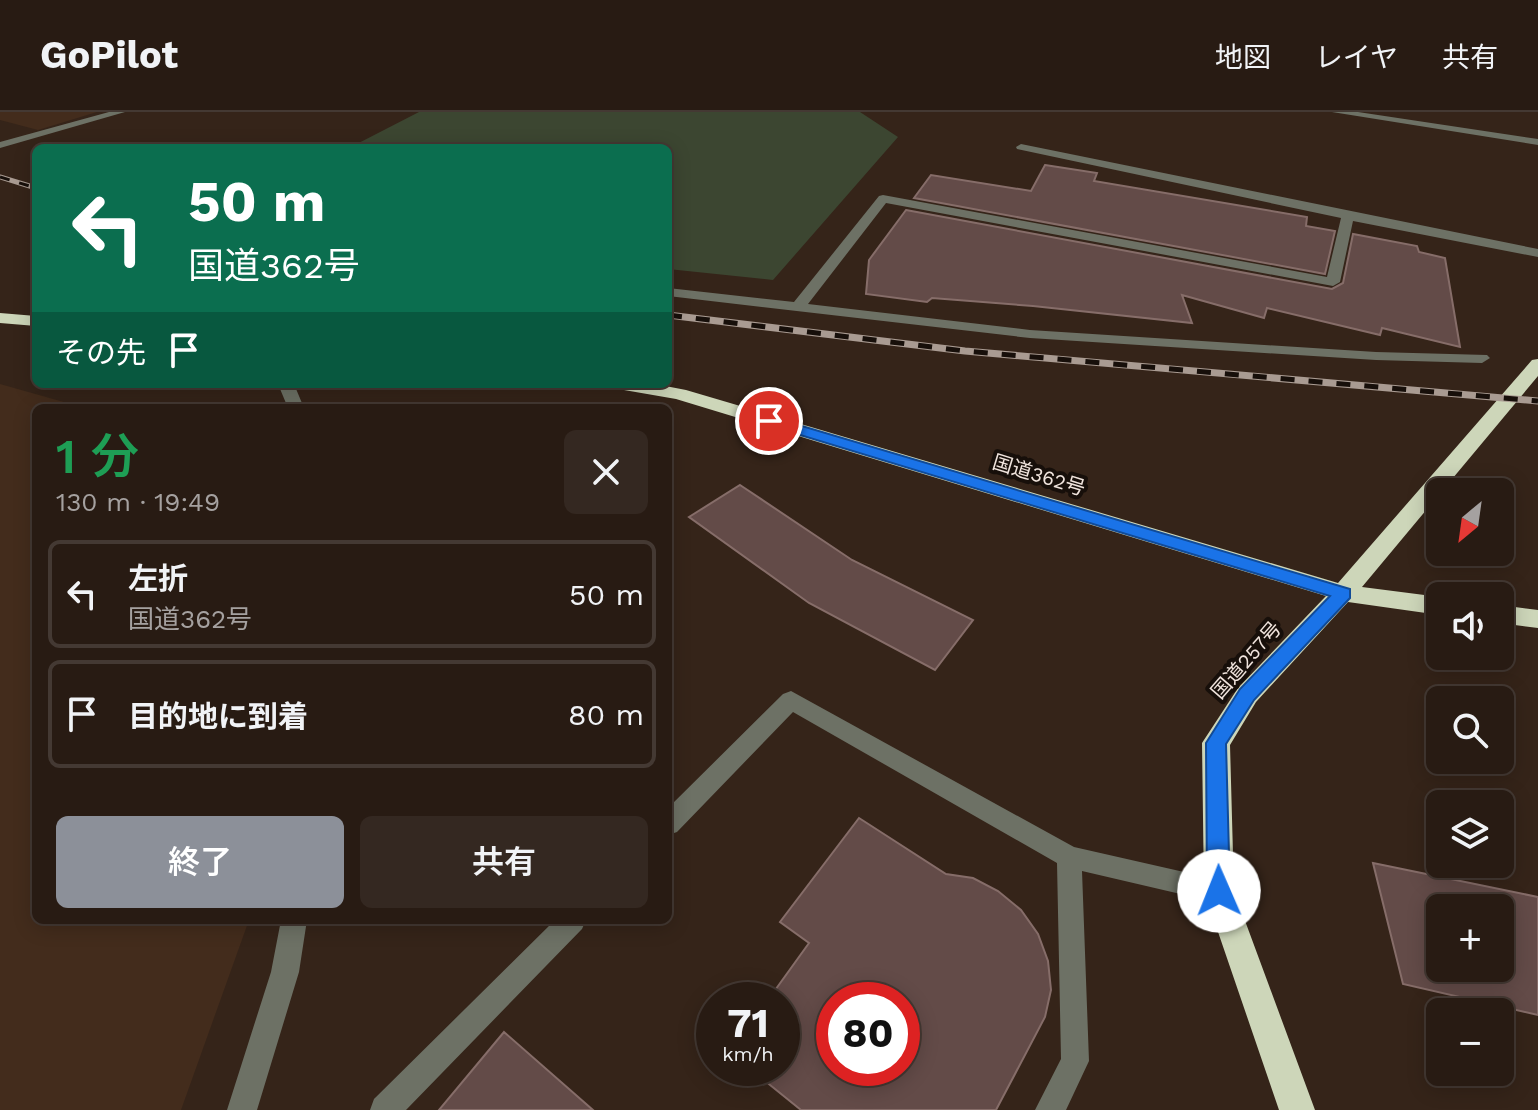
<!DOCTYPE html>
<html lang="ja">
<meta charset="utf-8">
<style>
:root{--surface:#281b13;--page:#342821;--text:#f1f3f6;--muted:#a5a1a0;--line:#443933;--accent:#8c9099}
body{margin:0;font-family:"Work Sans","Noto Sans JP",sans-serif;background:var(--page);color:var(--text);height:100vh;display:flex;flex-direction:column;font-size:30px;white-space:nowrap}
*{box-sizing:border-box;margin:0}
p{font-size:26px;color:var(--muted)}
.icon{flex:none;width:44px;height:44px;fill:none;stroke:currentColor;stroke-width:2;stroke-linecap:round;stroke-linejoin:round}
.map{position:relative;flex:1;overflow:hidden}
.drawer{position:absolute;left:32px;top:292px;width:640px;height:520px;display:flex;flex-direction:column;background:var(--surface);border-radius:12px;box-shadow:0 4px 20px #0003,0 0 0 2px var(--line)}
.drawer>*{flex:none}
.hud{position:absolute;left:32px;top:32px;width:640px;height:244px;border-radius:12px;box-shadow:0 4px 20px #0003,0 0 0 2px var(--line);background:#0b6e4f;color:#fff;overflow:hidden}
.needle{width:52px;rotate:209deg}
.tools{position:absolute;left:1426px;top:366px;display:grid;gap:16px}
.tools a{display:grid;place-items:center;width:88px;height:88px;border-radius:12px;background:var(--surface);box-shadow:0 4px 20px #0003,0 0 0 2px var(--line);font-size:40px}
.speed{position:absolute;left:696px;top:870px;display:flex;gap:16px;font-size:40px;font-weight:700;text-align:center}
.speed>*{display:grid;place-content:center;width:104px;height:104px;border-radius:50%;background:var(--surface);box-shadow:0 4px 20px #0003,0 0 0 2px var(--line);line-height:1}
.speed small{font-size:20px;font-weight:400}
.speed .limit{border:12px solid #d22;background:#fff;color:#111}
.pin{position:absolute;display:grid;place-items:center;width:68px;height:68px;color:#fff;margin:-34px;border:4px solid #fff;border-radius:50%;box-shadow:0 2px 8px #0007}
.me{position:absolute;width:88px;margin:-44px;rotate:359deg;stroke-linejoin:round;filter:drop-shadow(0 0 6px #0008)}
.turn{display:flex;align-items:center;gap:28px;height:168px;padding:0 24px;font-size:36px}
.turn .icon{width:104px;height:104px;stroke-width:2.5}
.turn b{display:block;font-size:56px;line-height:68px}
.then{display:flex;align-items:center;height:76px;padding:0 24px;background:#0003;gap:16px;font-size:30px}
.round{display:grid;place-items:center;flex:none;width:84px;height:84px;border-radius:12px;background:var(--page)}
.headline{display:flex;align-items:center;justify-content:space-between;height:136px;padding:0 24px}
h1{font-size:48px;font-weight:600;line-height:60px;color:#1e9e55}
.primary-button{display:flex;gap:16px;margin-top:auto;padding:16px 24px}
.primary-button a{flex:1;height:92px;border-radius:12px;background:var(--accent);color:#fff;font-size:32px;font-weight:600;line-height:92px;text-align:center}
.primary-button a+a{background:var(--page);color:var(--text)}
ul{padding:0;list-style:none}
li{display:flex;align-items:center;gap:24px;height:108px;margin:0 16px 12px;padding:0 8px;border:4px solid var(--line);border-radius:12px}
li div{flex:1}
li b{display:block;font-size:30px}
li em{font-style:normal}
header{display:flex;align-items:center;gap:48px;box-sizing:border-box;height:112px;padding:0 40px;background:var(--surface);border-bottom:2px solid var(--line)}
header strong{font-size:38px}
nav{display:flex;gap:44px;margin-inline-start:auto;font-size:28px}
.map>svg:first-child{display:block}
.built{fill:#432c1c}
.green{fill:#3c4631}
.building{fill:#634b48;stroke:#866d69;stroke-width:2;fill-rule:evenodd}
.lines{fill:none;stroke-linecap:round;stroke-linejoin:round}
.minor{fill:#6d7165;fill-rule:evenodd}
.highway{fill:#cdd6b9;fill-rule:evenodd}
.rail-far1-casing{stroke:#a99b92;stroke-width:5}
.rail-casing{stroke:#a99b92;stroke-width:7}
.rail-far1{stroke:#170f0a;stroke-width:3;stroke-dasharray:10;stroke-linecap:butt}
.rail{stroke:#170f0a;stroke-width:5;stroke-dasharray:14;stroke-linecap:butt}
.route{fill:#1a73e8;stroke:#114b97;stroke-width:2}
.labels{text-anchor:middle;stroke-width:8;stroke-linejoin:round;paint-order:stroke}
.street-label{font-size:20px;fill:#f0e4dd;stroke:#170f0a}
</style>
<header>
<strong>GoPilot</strong>
<nav><a>地図</a><a>レイヤ</a><a>共有</a></nav>
</header>
<div class="map">
<svg width="1538" height="998" viewBox="0 0 1538 998">
<rect width="100%" height="100%" fill="#352419"/>
<path class="built" d="M0,0h97l-59,18 -38,-10z
M0,272l85,24h-49v512h213l-68,190h-181z"/>
<path class="green" d="M419,0h441l38,25 -125,143 -105,-11v-121h-319z"/>
<path class="building" d="M1045,53l52,8 -3,8 213,36 -1,9 29,5 -10,43 -411,-76 17,-23 100,16z
M906,98l426,79 11,-6 10,-49 64,12 2,6 26,6 15,89 -78,-19 -2,7 -113,-27 -3,10 -82,-23 10,28 -159,-17 -101,-8 -5,4 -61,-8 3,-34z
M740,373l112,75 121,60 -38,50 -126,-67 -120,-86z
M859,706l87,56 27,4 25,13 23,19 17,24 10,27 3,29 -6,27 -49,93h-195l-52,-42h33v-68h-14l41,-57 -29,-21zM834,888h68v68h-68z
M1373,751l165,34v118l-135,-31zM1440,796h60v60h-60z
M504,920l89,78h-154z"/>
<g class="lines">
<path class="minor" d="M109,0h16l-125,36v-6z
M1332,0h26l180,27v6z
M1021,32l517,105v8l-185,-36 -13,61 -7,4 -447,-83 -78,101 222,26 346,22 111,3 3,3 -8,5 -106,-3 -346,-22 -362,-42v-8l126,14 85,-106 4,-1 444,82 14,-59 -324,-69 -1,-2z
M278,272h16l10,24h-16z
M791,579l283,156 154,35 4,9 -4,9 -9,3 -137,-32 7,190 -23,49h-31l26,-51 -4,-196 -264,-151 -116,120 -9,3v-27l115,-114z
M281,808h26l-8,52 -42,138h-30l44,-138z
M555,808h31l-4,9 -176,181h-36l4,-11z"/>
<path class="highway" d="M0,201l36,3v10l-36,-3z
M1538,247v17l-176,211 78,10v18l-92,-13 -92,100 -26,43 4,146 81,219h-36l-75,-219 -2,-148 36,-55 88,-92 -650,-197 -52,-9 -9,-6h40l31,6 652,193 194,-223z
M1500,493l38,5v18l-38,-5z"/>
<defs>
<path id="rail-far1" d="M0,65l36,11"/>
<path id="rail" d="M668,203l297,36 573,50"/>
</defs>
<use href="#rail-far1" class="rail-far1-casing"/>
<use href="#rail" class="rail-casing"/>
<use href="#rail-far1" class="rail-far1"/>
<use href="#rail" class="rail"/>
</g>
<path class="route" d="M764,306h11l575,171v9l-96,102 -28,44 4,147 -3,7 -8,4 -8,-4 -4,-7 -1,-148 34,-54 90,-93 -566,-172z"/>
<g class="labels">
<g class="street-label">
<text transform="translate(1039 363) rotate(17)" y="7">国道362号</text>
<text transform="translate(1246 548) rotate(-49)" y="7">国道257号</text>
</g>
</g>
</svg>
<div class="tools">
<a><svg class="needle" viewBox="-14 -14 28 28"><path d="M0-13l5 13h-10z" fill="#e53935"/><path d="M0 13l5-13h-10z" fill="#a5a1a0"/></svg></a>
<a><svg class="icon" aria-label="sound" viewBox="0 0 24 24"><path d="M4 9h4l5-4v14l-5-4H4zM17 9q2 3 0 6"/></svg></a>
<a><svg class="icon" aria-label="search" viewBox="0 0 24 24"><circle cx="10" cy="10" r="6"/><path d="M15 15l6 6"/></svg></a>
<a><svg class="icon" aria-label="layers" viewBox="0 0 24 24"><path d="M12 4l9 5-9 5-9-5zM3 14l9 5 9-5"/></svg></a>
<a>+</a>
<a>−</a>
</div>
<div class="speed"><div>71<small>km/h</small></div><div class="limit">80</div></div>
<div class="pin" style="left:769px;top:309px;background:#d93025"><svg class="icon" aria-label="arrive" viewBox="0 0 24 24"><path d="M6 21V4h12l-3 4 3 4H6"/></svg></div>
<svg class="me" style="left:1219px;top:779px" viewBox="-20 -20 40 40"><circle r="19" fill="#fff"/><path d="M0-13L10 11 0 6-10 11z" fill="#1a73e8"/></svg>
<div class="hud">
<div class="turn"><svg class="icon" aria-label="left" viewBox="0 0 24 24"><path d="M17 20v-9H6M10 6l-5 5 5 5"/></svg><div><b>50 m</b>国道362号</div></div>
<div class="then">その先<svg class="icon" aria-label="arrive" viewBox="0 0 24 24"><path d="M6 21V4h12l-3 4 3 4H6"/></svg></div>
</div>
<section class="drawer">
<div class="headline"><div><h1>1 分</h1><p>130 m · 19:49</p></div><a class="round"><svg class="icon" aria-label="close" viewBox="0 0 24 24"><path d="M6 6l12 12M18 6L6 18"/></svg></a></div>
<ul>
<li><svg class="icon" aria-label="left" viewBox="0 0 24 24"><path d="M17 20v-9H6M10 6l-5 5 5 5"/></svg><div><b>左折</b><p>国道362号</p></div><em>50 m</em></li>
<li><svg class="icon" aria-label="arrive" viewBox="0 0 24 24"><path d="M6 21V4h12l-3 4 3 4H6"/></svg><div><b>目的地に到着</b></div><em>80 m</em></li>
</ul>
<div class="primary-button"><a>終了</a><a>共有</a></div>
</section>
</div>
